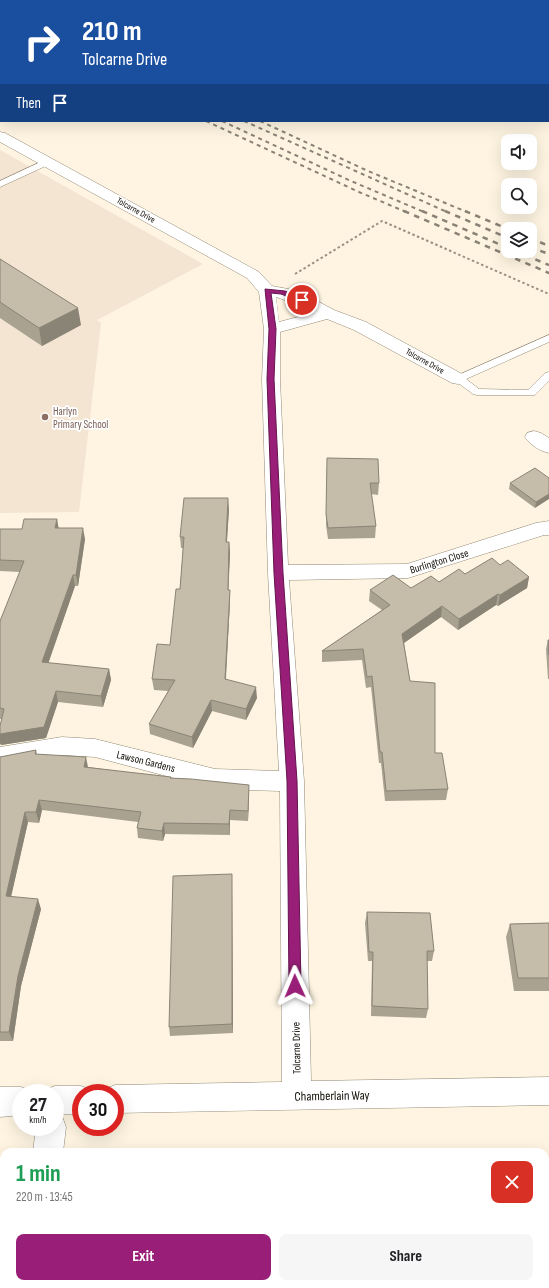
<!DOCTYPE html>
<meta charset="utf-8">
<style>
:root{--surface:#fff;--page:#f6f6f6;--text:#202124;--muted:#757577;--accent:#991e77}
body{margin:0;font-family:"Sofia Sans Condensed",sans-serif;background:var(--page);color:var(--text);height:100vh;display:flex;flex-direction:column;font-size:15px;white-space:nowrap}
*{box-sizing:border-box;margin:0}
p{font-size:13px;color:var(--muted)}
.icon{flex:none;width:22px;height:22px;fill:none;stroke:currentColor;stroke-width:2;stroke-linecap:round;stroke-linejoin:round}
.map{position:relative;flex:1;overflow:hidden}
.sheet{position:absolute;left:0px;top:1148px;width:549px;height:140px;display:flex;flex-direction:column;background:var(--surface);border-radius:12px 12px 0 0;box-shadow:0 4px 16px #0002}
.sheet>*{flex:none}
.top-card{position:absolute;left:0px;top:0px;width:549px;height:122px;box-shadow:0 4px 16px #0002;background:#1a4fa0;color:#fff;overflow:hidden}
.controls{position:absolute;left:501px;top:134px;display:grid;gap:8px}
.controls a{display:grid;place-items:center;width:36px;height:36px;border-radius:8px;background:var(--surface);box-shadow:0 4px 16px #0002;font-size:20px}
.speed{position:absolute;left:12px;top:1084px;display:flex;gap:8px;font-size:20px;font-weight:700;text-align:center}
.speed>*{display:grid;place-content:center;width:52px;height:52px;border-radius:50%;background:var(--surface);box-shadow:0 4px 16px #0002;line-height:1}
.speed small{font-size:10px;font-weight:400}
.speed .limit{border:6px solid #d22;background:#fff;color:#111}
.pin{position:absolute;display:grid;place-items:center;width:34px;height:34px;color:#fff;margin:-17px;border:2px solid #fff;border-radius:50%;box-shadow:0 1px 4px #0007}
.me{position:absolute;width:44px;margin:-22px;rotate:359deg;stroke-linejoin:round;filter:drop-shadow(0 0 3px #0008)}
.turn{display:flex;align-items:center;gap:14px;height:84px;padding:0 16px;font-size:18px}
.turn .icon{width:52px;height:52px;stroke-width:2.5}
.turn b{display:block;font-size:28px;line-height:34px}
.then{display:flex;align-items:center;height:38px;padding:0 16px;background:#0003;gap:8px;font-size:15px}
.round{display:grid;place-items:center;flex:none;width:42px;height:42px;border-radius:8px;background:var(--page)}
.overview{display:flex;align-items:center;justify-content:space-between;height:68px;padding:0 16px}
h1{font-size:24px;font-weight:700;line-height:30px;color:#1e9e55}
.cta{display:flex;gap:8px;margin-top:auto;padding:8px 16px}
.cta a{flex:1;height:46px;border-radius:8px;background:var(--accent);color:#fff;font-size:16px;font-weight:700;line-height:46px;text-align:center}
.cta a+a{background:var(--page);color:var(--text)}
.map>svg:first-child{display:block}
.education{fill:#f4e4d2}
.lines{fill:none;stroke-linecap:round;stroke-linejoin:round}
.lane-casing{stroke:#918876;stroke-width:1}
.street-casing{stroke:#918876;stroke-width:1}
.path{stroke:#999184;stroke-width:2;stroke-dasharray:2.5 2.5;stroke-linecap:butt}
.lane{fill:#fff;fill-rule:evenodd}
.street{fill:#fff;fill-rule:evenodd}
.rail-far1{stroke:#898276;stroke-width:2;stroke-dasharray:4 4;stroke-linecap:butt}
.rail{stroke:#898276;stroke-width:2.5;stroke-dasharray:5.5 5.5;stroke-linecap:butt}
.wall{fill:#a9a291}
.shaded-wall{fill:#8a8476}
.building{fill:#c5bca9;stroke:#8a8476}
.route{fill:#991e77;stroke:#63144d}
.education-dot{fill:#8d6e63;stroke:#fff;stroke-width:1.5}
.labels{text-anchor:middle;stroke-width:3.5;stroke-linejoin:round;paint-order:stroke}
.far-street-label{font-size:9px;fill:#110d07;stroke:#fff}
.education-label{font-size:11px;fill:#785e54;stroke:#fff;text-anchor:start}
.street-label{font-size:11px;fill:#110d07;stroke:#fff}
.near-street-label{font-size:13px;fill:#110d07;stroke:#fff}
</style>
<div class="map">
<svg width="549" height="1288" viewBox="0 0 549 1288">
<rect width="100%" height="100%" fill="#fef4e1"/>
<path class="education" d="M0,150l203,114 -106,56 4,3 -22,189 -79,1z"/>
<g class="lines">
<defs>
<path id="lane" d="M47,159l4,3 -1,2 -50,23v-6z
M549,335v7l-83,37 13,10 49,1 17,-17 4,-1v9l-14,14h-58l-4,-1 -20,-15 1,-2z"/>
<path id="street" d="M219,0h13l1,1h-13z
M458,0h12v1h-12z
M0,132l5,1 254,139 13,14 16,3 20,7 26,14 32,12 98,53 3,4 -3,4 -6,1 -6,-1 -98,-53 -27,-11 -47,13v47l8,186 119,-1 129,-41 13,-2v14h-5l-136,43 -119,2 15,201 7,300 238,-4v28l-434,8v-20h-12l2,-4 10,-4 167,-3 -2,-291 -65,-2 -120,-32 -33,-2 -62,12v-20l62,-10 33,2 120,30 64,2 -11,-198 -6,-194 2,-50 -5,-37 -12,-14 -247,-136zM276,297l20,7 17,9 -34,9z
M534,431l7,2 8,5v15c-9,-2 -19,-8 -24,-16l2,-4z
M55,1086h26l10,4 2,3h-12v21h-24l5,2 4,11 -3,25h-30l3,-25h19v-34h-12l2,-3z
M0,1087h21l10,4 1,2h-11v22l-21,2z
M15,1284h32l-1,4h-32z"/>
</defs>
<use href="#lane" class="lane-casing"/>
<use href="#street" class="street-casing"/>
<path class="path" d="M295,274l87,-53 167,73"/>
<use href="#lane" class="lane"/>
<use href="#street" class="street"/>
<path class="rail-far1" d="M9,0l2,1
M20,0l2,1
M206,121l153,71 47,20
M222,121l129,60 73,31
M244,121l203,91
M260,121l108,50 99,41"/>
<path class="rail" d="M404,211l145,62
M422,211l86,37
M445,211l63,27
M465,211l43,18
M530,238l19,8
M530,247l19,7
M515,251l34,14"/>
</g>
<path class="wall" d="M0,259l81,66 -39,21 -42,-28z
M327,469l52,14 -1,12 -7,-1 5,32 -1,12 -47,1 -2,-14z
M549,478l-14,30 -26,-19 1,-6z
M229,509l-2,33h2l1,11 -2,37h2v11l-4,78 31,19 -11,22 -34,-9 -19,37 -43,-14 -1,-10 19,-33 -14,-1 -2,-11 18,-34 10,-56 3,-41h-2l-1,-11z
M57,519l1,9 27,11 -7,47h-3l-27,77 61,6 2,11 -8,27 -45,-5 -12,36 -45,7 -1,-2v-17l2,-7h-2v-98l20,-49 -20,-1v-42h22z
M500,565l29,12 -2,11 -29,18 -2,-1 -38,25 -17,-13 -37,26 6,38 38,108 -2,11 -61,1 -4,-38h-2l-8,-76 -5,1 -4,-28 -40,2v-11l60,-41 -13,-9 1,-11 41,-2 28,-6 26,-8z
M548,640h1v39h-1l-2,-30z
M36,750l1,4 51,13 83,11 78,7v11l-1,25 -18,-1v15l-65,-1 -2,7 -25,-3 -1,-10 1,-6 -96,-12 -3,13 -11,-1 -17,74 30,13 -20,77 -8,55h-13v-284z
M232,884l1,149 -63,3 -1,-9z
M367,912l67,39 -2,10h-5l1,48 -2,9 -55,-2 1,-55h-4l-3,-38z
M549,923v68h-35l-8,-54 4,-13z
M545,1180h4v86h-4z"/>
<path class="shaded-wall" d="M78,308l3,17 -39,21 -3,-18z
M549,494v5l-14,9 1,-6z
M228,498l1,11 -3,44v-11z
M57,519l2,11 -4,-2z
M83,528l2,11 -7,47 -2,-11z
M229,542l1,11 -2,48v-11z
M73,575l2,11 -30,87 -3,-11z
M529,577l-2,11 -29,18 2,-11z
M230,590v11l-5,89v-11z
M498,594l-2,11 -38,25 1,-11z
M442,606l-1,11 -40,28 1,-11z
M109,669l2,11 -8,27 -2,-11z
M256,687l1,11 -11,22v-11z
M56,691l2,11 -12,36 -45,7 -1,-2v-9z
M211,700l1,11 -19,37 -1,-11z
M86,757l2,10h-4z
M249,785v11l-1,25v-10z
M39,800l3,10 -3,13 -3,-11z
M230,810v25l-1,-11z
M25,812l3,10 -19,84 -3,-10z
M164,823l1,11 -2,7 -1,-10z
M232,874v10l1,149 -1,-9z
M38,899l3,10 -20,77 -8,55 -4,-9 9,-56z"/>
<path class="building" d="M0,259l78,49 -39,20 -39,-26z
M327,458l51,1 1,24h-9l6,43 -48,2 -2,-14z
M535,468l14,10v16l-13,8 -26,-19z
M184,498h44l-2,44h3l-1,48h2l-5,89 31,8 -10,22 -35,-9 -19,37 -43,-13 26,-44 -23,-1 5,-35 13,1 6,-56h4l4,-52h-4z
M24,519h33l-2,9h28l-7,47h-3l-31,87 67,7 -8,27 -45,-5 -12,36 -44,7v-8l4,-17 -4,-1v-87l24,-60 -24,-1v-31h22z
M492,558l8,7 8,-5 21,17 -29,18 -2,-1 -39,25 -17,-13 -40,28 8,47 25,2v70h7l6,36 -62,2 -4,-39h-2l-8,-76 -5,1 -4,-28 -41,2 68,-46 -20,-15 23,-15 18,13 20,-12 8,6 20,-13 6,5z
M548,640h1v15z
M36,750l-1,4 51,3 -2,10 87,10 -1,1 21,1 58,6 -1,26 -18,-1 -1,14 -65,-1 -2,8 -25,-3 4,-16 -102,-12 -3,12h-11l-19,84 32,3 -20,77 -9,56h-9v-275z
M232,874v150l-63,3 4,-151z
M367,912l63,1 4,38h-7l1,58 -56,-3 1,-54h-4z
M549,923v55h-31l-8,-54z
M545,1180h4v79h-4z"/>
<path class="route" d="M265,289l20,2 20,9 -3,2 -21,-8 -10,-1 5,36 -2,50 9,194 14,208 4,205 -2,3 -4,2 -4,-2 -2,-3 -2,-205 -13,-208 -7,-194 2,-50z"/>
<circle class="education-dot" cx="45" cy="417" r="4"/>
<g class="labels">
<g class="far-street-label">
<text transform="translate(136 210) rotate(29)" y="3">Tolcarne Drive</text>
<text transform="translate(425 361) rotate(29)" y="3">Tolcarne Drive</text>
</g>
<g class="education-label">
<text x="53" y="415">Harlyn<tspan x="53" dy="13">Primary School</tspan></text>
</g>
<g class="street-label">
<text transform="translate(439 561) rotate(-17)" y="4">Burlington Close</text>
<text transform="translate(146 761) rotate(14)" y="4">Lawson Gardens</text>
<text transform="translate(296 1048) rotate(-91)" y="4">Tolcarne Drive</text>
</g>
<g class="near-street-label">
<text transform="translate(332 1095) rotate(-1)" y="5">Chamberlain Way</text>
</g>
</g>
</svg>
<div class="controls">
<a><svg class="icon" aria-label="sound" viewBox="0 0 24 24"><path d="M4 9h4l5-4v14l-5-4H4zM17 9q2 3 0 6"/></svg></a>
<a><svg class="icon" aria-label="search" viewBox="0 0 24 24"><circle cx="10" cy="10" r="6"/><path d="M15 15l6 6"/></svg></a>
<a><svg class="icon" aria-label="layers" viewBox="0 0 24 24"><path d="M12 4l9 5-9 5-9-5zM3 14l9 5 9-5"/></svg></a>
</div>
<div class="speed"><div>27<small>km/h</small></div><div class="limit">30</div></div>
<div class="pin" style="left:302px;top:300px;background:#d93025"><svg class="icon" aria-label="arrive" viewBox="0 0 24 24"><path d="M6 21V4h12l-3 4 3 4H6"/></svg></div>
<svg class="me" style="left:295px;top:986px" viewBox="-20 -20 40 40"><path d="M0-17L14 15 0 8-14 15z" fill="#991e77" stroke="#fff" stroke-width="4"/></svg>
<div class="top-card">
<div class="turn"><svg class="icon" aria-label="right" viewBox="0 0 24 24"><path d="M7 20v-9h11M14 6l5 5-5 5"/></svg><div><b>210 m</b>Tolcarne Drive</div></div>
<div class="then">Then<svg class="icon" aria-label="arrive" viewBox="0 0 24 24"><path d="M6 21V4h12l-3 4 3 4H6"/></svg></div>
</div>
<section class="sheet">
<div class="overview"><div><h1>1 min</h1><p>220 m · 13:45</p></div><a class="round" style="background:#d93025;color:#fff"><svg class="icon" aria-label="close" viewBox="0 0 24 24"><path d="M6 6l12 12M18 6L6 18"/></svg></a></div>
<div class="cta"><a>Exit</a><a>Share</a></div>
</section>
</div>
